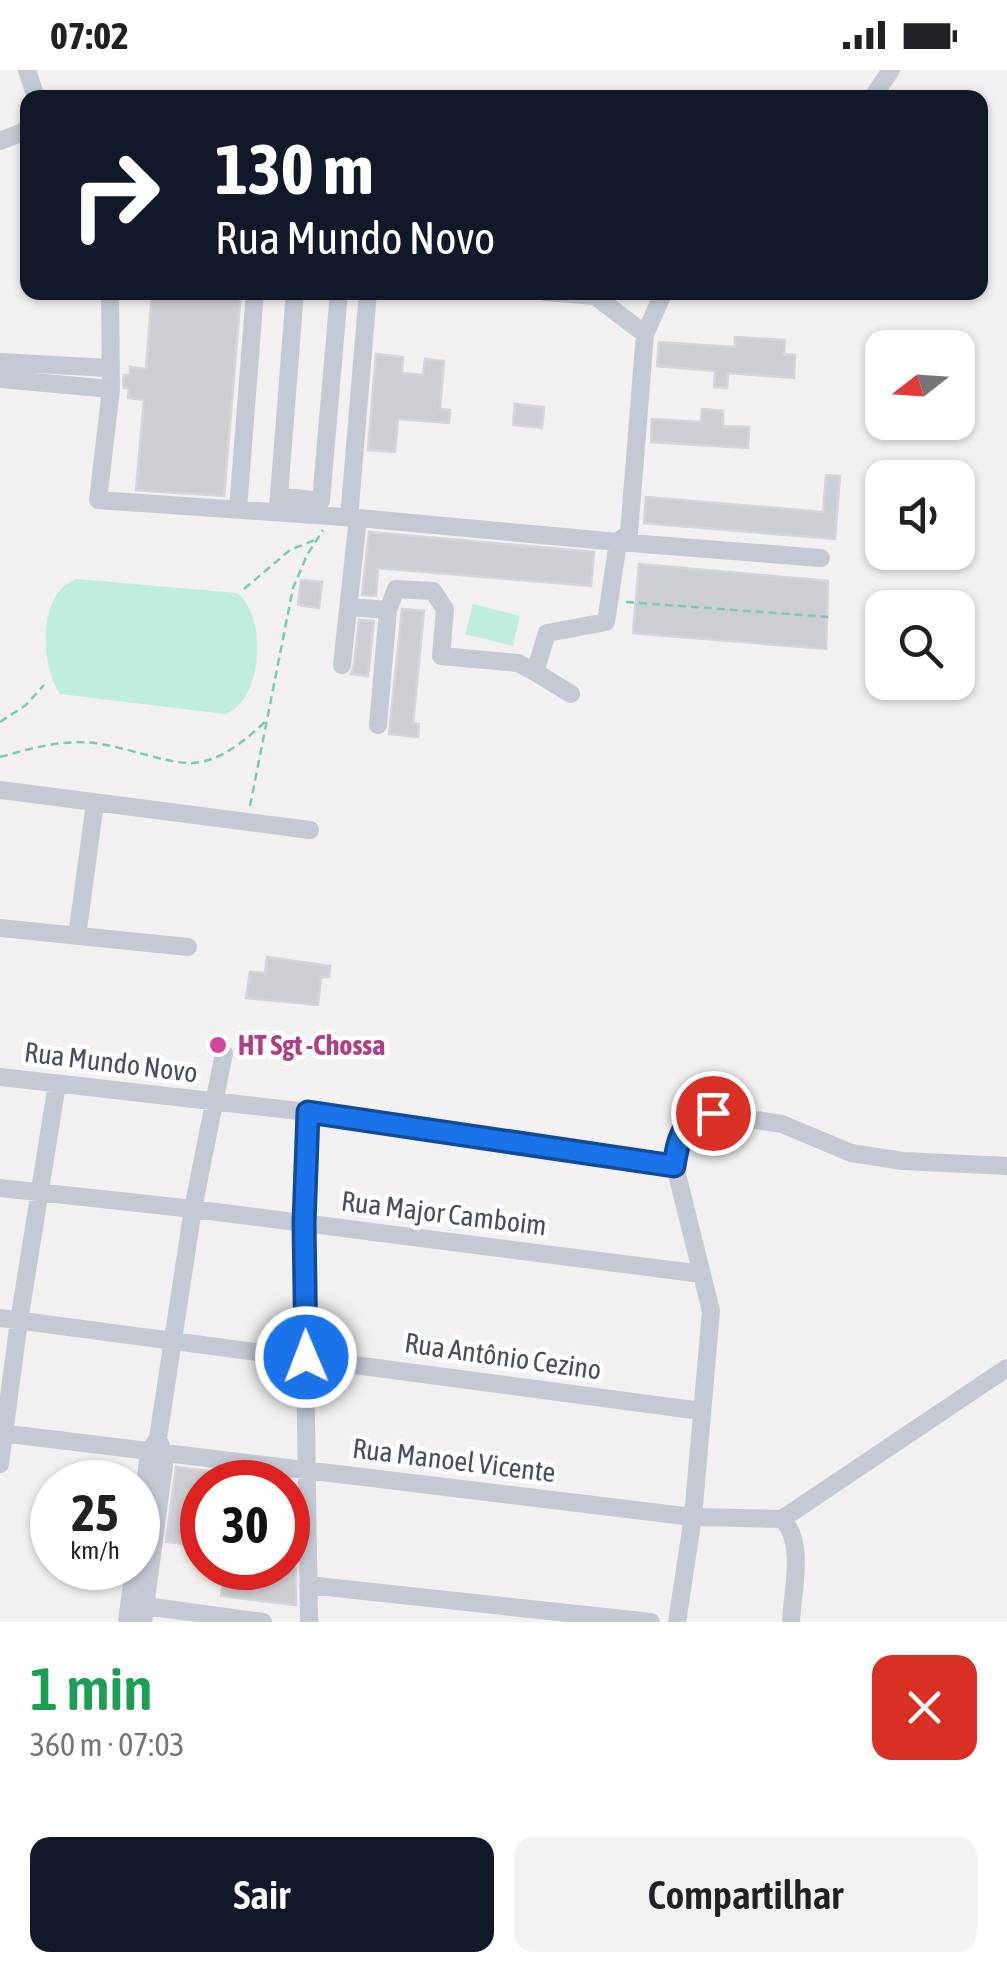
<!DOCTYPE html>
<html lang="pt">
<meta charset="utf-8">
<style>
:root{--surface:#fff;--page:#f2f2f2;--text:#202124;--muted:#757577;--accent:#111827}
body{margin:0;font-family:"Asap Condensed",sans-serif;background:var(--page);color:var(--text);height:100vh;display:flex;flex-direction:column;font-size:38px;white-space:nowrap}
*{box-sizing:border-box;margin:0}
p{font-size:32px;color:var(--muted)}
.icon{flex:none;width:55px;height:55px;fill:none;stroke:currentColor;stroke-width:2;stroke-linecap:round;stroke-linejoin:round}
.map{position:relative;height:1552px;overflow:hidden}
.panel{display:flex;flex-direction:column;background:var(--surface);flex:1}
.panel>*{flex:none}
.hud{position:absolute;left:20px;top:20px;width:968px;height:210px;border-radius:20px;box-shadow:0 2px 8px #0004;background:#111827;color:#fff;overflow:hidden}
.needle{width:65px;rotate:253deg}
.tools{position:absolute;left:865px;top:260px;display:grid;gap:20px}
.tools a{display:grid;place-items:center;width:110px;height:110px;border-radius:20px;background:var(--surface);box-shadow:0 2px 8px #0004;font-size:50px}
.speed{position:absolute;left:30px;top:1390px;display:flex;gap:20px;font-size:50px;font-weight:700;text-align:center}
.speed>*{display:grid;place-content:center;width:130px;height:130px;border-radius:50%;background:var(--surface);box-shadow:0 2px 8px #0004;line-height:1}
.speed small{font-size:25px;font-weight:400}
.speed .limit{border:15px solid #d22;background:#fff;color:#111}
.pin{position:absolute;display:grid;place-items:center;width:85px;height:85px;color:#fff;margin:-42px;border:5px solid #fff;border-radius:50%;box-shadow:0 2px 10px #0007}
.me{position:absolute;width:110px;margin:-55px;rotate:359deg;stroke-linejoin:round;filter:drop-shadow(0 0 8px #0008)}
.turn{display:flex;align-items:center;gap:35px;height:210px;padding:0 30px;font-size:45px}
.turn .icon{width:130px;height:130px;stroke-width:2.5}
.turn b{display:block;font-size:70px;line-height:85px}
.round{display:grid;place-items:center;flex:none;width:105px;height:105px;border-radius:20px;background:var(--page)}
.head{display:flex;align-items:center;justify-content:space-between;height:170px;padding:0 30px}
h1{font-size:60px;font-weight:600;line-height:75px;color:#1e9e55}
.primary-button{display:flex;gap:20px;margin-top:auto;padding:20px 30px}
.primary-button a{flex:1;height:115px;border-radius:20px;background:var(--accent);color:#fff;font-size:40px;font-weight:600;line-height:115px;text-align:center}
.primary-button a+a{background:var(--page);color:var(--text)}
.status{display:flex;justify-content:space-between;align-items:center;height:70px;padding:0 50px;background:var(--surface);direction:ltr}
.status svg{height:28px;fill:currentColor}
.map>svg:first-child{display:block}
.green{fill:#bfefdc}
.building{fill:#cdced4;stroke:#d4d4db;stroke-width:2.5}
.lines{fill:none;stroke-linecap:round;stroke-linejoin:round}
.path{stroke:#78ccb5;stroke-width:2.5;stroke-dasharray:8 5;stroke-linecap:butt}
.minor{stroke:#c4c9d4;stroke-width:18}
.route-casing{stroke:#114b97;stroke-width:25}
.route{stroke:#1a73e8;stroke-width:18}
.hotel-dot{fill:#d1479c;stroke:#fff;stroke-width:4}
.labels{text-anchor:middle;stroke-width:9;stroke-linejoin:round;paint-order:stroke}
.hotel-label{font-size:28px;font-weight:bold;fill:#b23c85;stroke:#fff;text-anchor:start}
.street-label{font-size:28px;fill:#484e5d;stroke:#fff}
</style>
<div class="status"><b>07:02</b><svg viewBox="0 0 49 12"><path d="M0 12V9h3v3zM5 12V6h3v6zM10 12V3h3v9zM15 12V0h3v12zM26 1h20v11H26zM47 4h2v5h-2z"/></svg></div>
<div class="map">
<svg width="1007" height="1552" viewBox="0 0 1007 1552">
<rect width="100%" height="100%" fill="#f2f0f0"/>
<path class="green" d="M77,509l160,14c31,23 26,108 -12,121l-165,-20c-20,-28 -23,-103 17,-115z
M473,534l47,12 -7,30 -48,-12z"/>
<path class="building" d="M152,222h89l-17,204 -88,-6 8,-90 -16,-2 1,-9 -5,-1 -1,-7 1,-6h6v-8l16,2z
M735,267l50,3 -1,14 11,1 -1,23 -66,-5 -1,15 -13,-1 1,-16 -58,-5 2,-24 76,5z
M376,284l27,3 -1,16 21,2 2,-16 19,2 -4,48 10,1 -1,13 -51,-4 -3,33 -27,-2z
M515,334l29,3 -2,21 -29,-3z
M702,339l21,2v15l26,1 -1,21 -97,-6 1,-23 49,3z
M826,405l14,1 -5,63 -191,-16 2,-26 177,15z
M369,462l225,20 -3,34 -213,-18 -2,28 -14,-1z
M639,494l189,17 -2,68 -193,-16z
M301,510l21,2 -3,26 -21,-3z
M402,539l22,2 -11,112 6,1 -1,13 -29,-3z
M359,550l15,1 -6,55 -17,-2 3,-8z
M267,887l63,9 -1,11h-8l-3,28 -72,-7 4,-26 15,1z
M176,1397l91,11 -1,4h-64v64l-36,-4z
M225,1498h71v37l-75,-9z"/>
<g class="lines">
<path class="path" d="M244,519l46,-39 25,-10
M626,532l203,15
M0,652l26,-17 18,-20
M0,687c33,-9 66,-19 101,-13 80,15 95,43 165,-23
M250,736l43,-218 14,-33 16,-25"/>
<path class="minor" d="M27,0l9,28
M872,28l19,-28
M0,71l28,-11
M110,222l1,97 -13,111 260,18 260,24 11,-9 16,-199 -50,-38 -50,-4
M645,264l19,-42
M0,292l109,6
M0,309l111,10
M279,426l42,5 18,-209
M278,438l17,-216
M238,439l17,-217
M349,448l19,-226
M350,537l38,3
M342,595l16,-147
M535,602l36,22
M378,655l10,-115 8,-21 37,2 12,18 -4,47 77,7 17,9 12,-39 59,-11 12,-80 203,16
M0,720l310,40
M0,858l188,19
M77,866l18,-133
M0,1007l308,35 367,54 7,-36 13,-11 18,-6 69,11 69,29 52,8 104,5
M308,1042l-5,111 6,399
M675,1096l36,145 -18,206 -16,105
M0,1118l193,21 509,65
M0,1248l701,93
M0,1363l693,84 89,2
M0,1394l19,-143 38,-237
M782,1449l225,-151
M782,1449c24,24 10,72 9,103
M138,1473l11,-91 9,-14 35,-229 31,-156
M308,1515l343,37
M145,1536l118,16
M127,1552l7,-54
M143,1552l21,-157 -3,-20"/>
</g>
<g class="lines">
<defs>
<path id="route" d="M306,1287l-2,-134 4,-111 366,54c4,-26 8,-49 39,-53"/>
</defs>
<use href="#route" class="route-casing"/>
<use href="#route" class="route"/>
</g>
<circle class="hotel-dot" cx="218" cy="975" r="10"/>
<g class="labels">
<g class="hotel-label">
<text x="238" y="985">HT Sgt -Chossa</text>
</g>
<g class="street-label">
<text transform="translate(111 992) rotate(7)" y="10">Rua Mundo Novo</text>
<text transform="translate(444 1143) rotate(7)" y="10">Rua Major Camboim</text>
<text transform="translate(503 1286) rotate(8)" y="10">Rua Antônio Cezino</text>
<text transform="translate(454 1390) rotate(7)" y="10">Rua Manoel Vicente</text>
</g>
</g>
</svg>
<div class="tools">
<a><svg class="needle" viewBox="-14 -14 28 28"><path d="M0-13l5 13h-10z" fill="#e53935"/><path d="M0 13l5-13h-10z" fill="#757577"/></svg></a>
<a><svg class="icon" aria-label="sound" viewBox="0 0 24 24"><path d="M4 9h4l5-4v14l-5-4H4zM17 9q2 3 0 6"/></svg></a>
<a><svg class="icon" aria-label="search" viewBox="0 0 24 24"><circle cx="10" cy="10" r="6"/><path d="M15 15l6 6"/></svg></a>
</div>
<div class="speed"><div>25<small>km/h</small></div><div class="limit">30</div></div>
<div class="pin" style="left:713px;top:1043px;background:#d93025"><svg class="icon" aria-label="arrive" viewBox="0 0 24 24"><path d="M6 21V4h12l-3 4 3 4H6"/></svg></div>
<svg class="me" style="left:306px;top:1287px" viewBox="-20 -20 40 40"><circle r="17" fill="#1a73e8" stroke="#fff" stroke-width="3"/><path d="M0-11L8 9 0 5-8 9z" fill="#fff"/></svg>
<div class="hud">
<div class="turn"><svg class="icon" aria-label="right" viewBox="0 0 24 24"><path d="M7 20v-9h11M14 6l5 5-5 5"/></svg><div><b>130 m</b>Rua Mundo Novo</div></div>
</div>
</div>
<section class="panel">
<div class="head"><div><h1>1 min</h1><p>360 m · 07:03</p></div><a class="round" style="background:#d93025;color:#fff"><svg class="icon" aria-label="close" viewBox="0 0 24 24"><path d="M6 6l12 12M18 6L6 18"/></svg></a></div>
<div class="primary-button"><a>Sair</a><a>Compartilhar</a></div>
</section>
